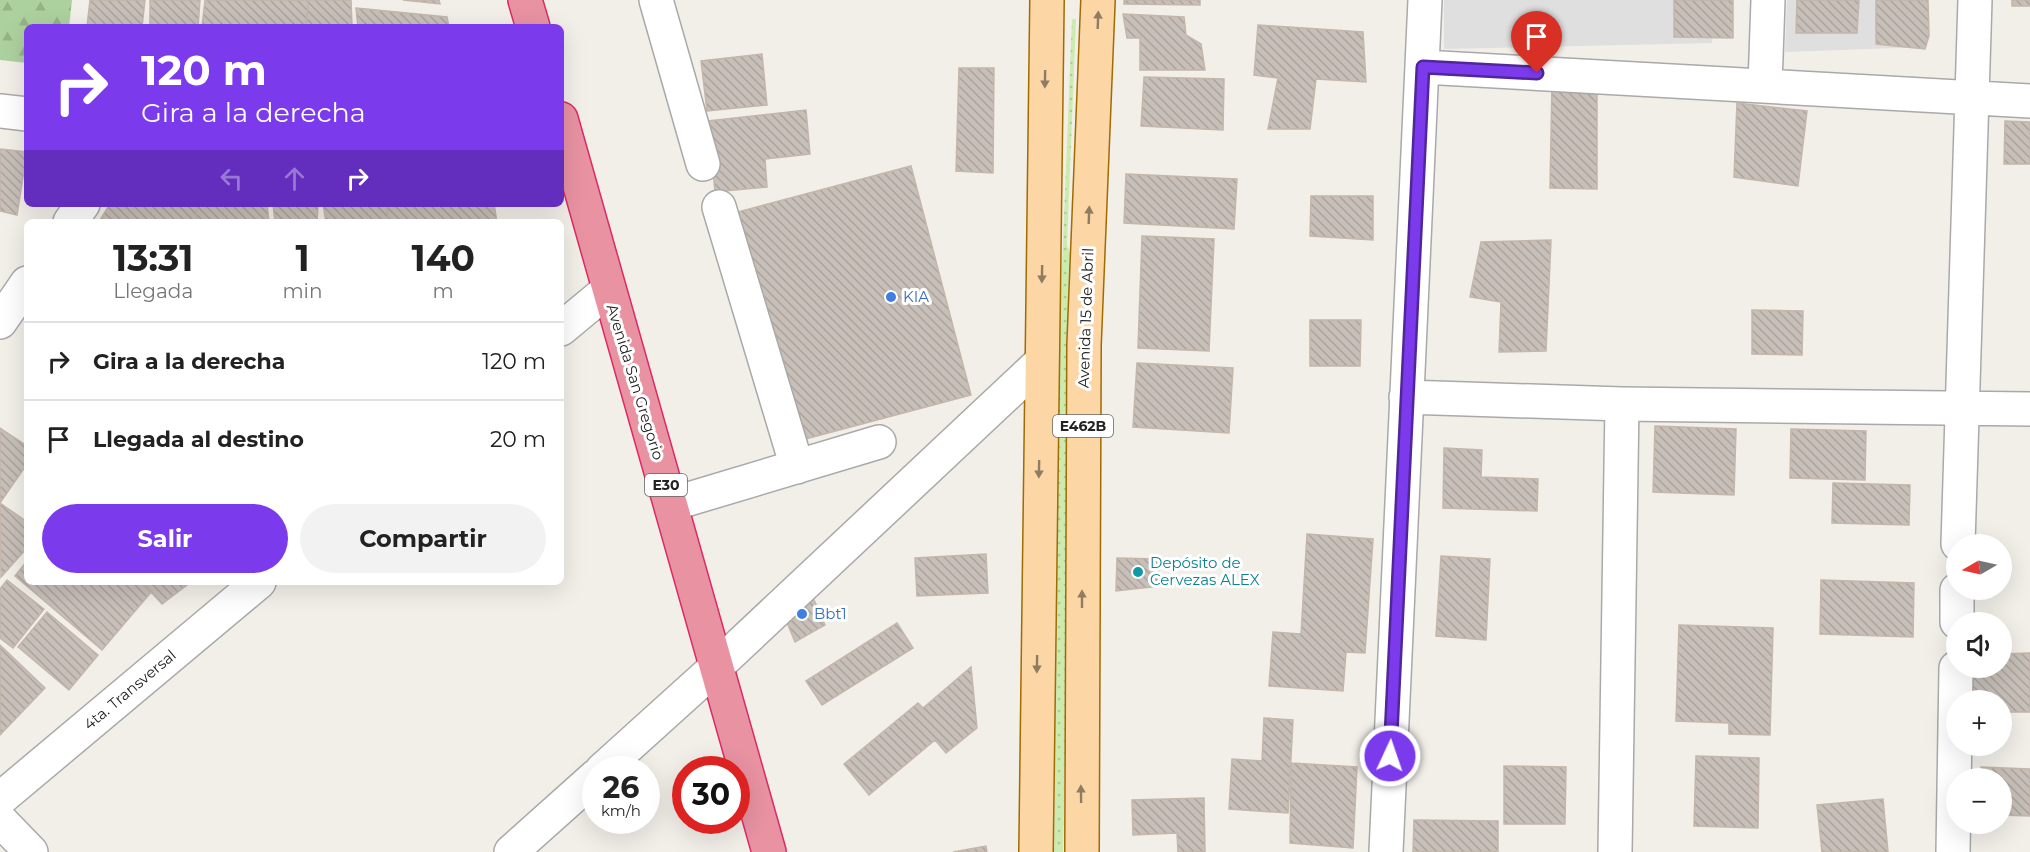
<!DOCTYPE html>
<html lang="es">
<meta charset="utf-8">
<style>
:root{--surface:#fff;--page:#f2f2f2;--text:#222;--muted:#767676;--line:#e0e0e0;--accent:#7c3aed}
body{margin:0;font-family:Montserrat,sans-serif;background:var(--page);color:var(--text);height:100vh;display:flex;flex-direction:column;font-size:22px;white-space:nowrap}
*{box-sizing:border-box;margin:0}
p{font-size:20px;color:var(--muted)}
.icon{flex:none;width:33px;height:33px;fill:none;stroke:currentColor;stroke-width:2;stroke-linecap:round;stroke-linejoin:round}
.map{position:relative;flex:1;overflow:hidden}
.side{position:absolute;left:24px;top:219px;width:540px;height:366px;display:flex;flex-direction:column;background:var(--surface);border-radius:9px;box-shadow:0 6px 24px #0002}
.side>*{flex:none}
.hud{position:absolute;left:24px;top:24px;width:540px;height:183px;border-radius:9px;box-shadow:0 6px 24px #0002;background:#7c3aed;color:#fff;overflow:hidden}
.needle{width:39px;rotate:261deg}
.controls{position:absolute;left:1946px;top:534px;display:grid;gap:12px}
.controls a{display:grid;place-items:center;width:66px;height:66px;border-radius:50%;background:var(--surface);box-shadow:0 6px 24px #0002;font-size:30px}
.speed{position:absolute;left:582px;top:756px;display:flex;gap:12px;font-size:30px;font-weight:700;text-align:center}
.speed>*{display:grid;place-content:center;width:78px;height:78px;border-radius:50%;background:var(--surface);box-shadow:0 6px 24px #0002;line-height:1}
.speed small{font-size:15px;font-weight:400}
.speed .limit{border:9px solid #d22;background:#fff;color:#111}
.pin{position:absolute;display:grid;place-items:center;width:51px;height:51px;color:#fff;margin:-62px -26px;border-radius:50% 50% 50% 0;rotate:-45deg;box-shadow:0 0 6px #0007}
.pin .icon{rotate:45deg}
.me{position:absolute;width:66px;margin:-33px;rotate:3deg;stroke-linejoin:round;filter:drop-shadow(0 0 4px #0008)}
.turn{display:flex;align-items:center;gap:21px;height:126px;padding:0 18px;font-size:27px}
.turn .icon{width:78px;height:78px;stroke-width:2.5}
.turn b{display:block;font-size:42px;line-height:51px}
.lanes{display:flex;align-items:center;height:57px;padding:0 18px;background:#0003;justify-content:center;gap:30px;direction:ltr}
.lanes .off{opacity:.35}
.eta{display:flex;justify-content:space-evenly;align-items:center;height:102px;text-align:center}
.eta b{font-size:36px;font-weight:700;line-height:42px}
.button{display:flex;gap:12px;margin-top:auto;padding:12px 18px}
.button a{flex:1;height:69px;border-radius:36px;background:var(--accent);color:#fff;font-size:24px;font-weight:700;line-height:69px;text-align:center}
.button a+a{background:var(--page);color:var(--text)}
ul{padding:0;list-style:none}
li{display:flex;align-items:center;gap:18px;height:78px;padding:0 18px;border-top:2px solid var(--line)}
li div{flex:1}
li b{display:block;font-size:22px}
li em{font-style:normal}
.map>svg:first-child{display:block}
.residential{fill:#e0dfdf}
.grass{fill:url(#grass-dots)}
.forest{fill:url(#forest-firs)}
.building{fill:url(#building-back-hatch);stroke:#c4b6ab;stroke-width:1.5}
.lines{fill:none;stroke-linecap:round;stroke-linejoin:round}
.minor-casing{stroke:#a9a9a9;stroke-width:36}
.major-casing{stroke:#a06b00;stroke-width:36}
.highway-casing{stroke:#dc2a67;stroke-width:36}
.minor{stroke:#fff;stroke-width:33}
.major{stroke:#fcd6a4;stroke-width:33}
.highway{stroke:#e892a2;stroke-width:33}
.oneway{fill:#8f7c63}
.route-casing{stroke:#51269a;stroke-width:15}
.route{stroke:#7c3aed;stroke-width:10}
.shop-dot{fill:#3f7fe0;stroke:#fff;stroke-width:2}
.culture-dot{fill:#0f9aa8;stroke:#fff;stroke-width:2}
.labels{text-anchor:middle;stroke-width:6;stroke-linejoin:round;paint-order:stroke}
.shield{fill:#fff;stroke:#646464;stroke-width:1.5}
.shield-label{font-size:14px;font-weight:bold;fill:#222}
.shop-label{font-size:15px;fill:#366cbe;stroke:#fff;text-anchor:start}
.street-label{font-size:15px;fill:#222;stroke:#fff}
.culture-label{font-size:15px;fill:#0d838f;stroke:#fff;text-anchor:start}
</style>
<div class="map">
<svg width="2030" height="852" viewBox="0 0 2030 852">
<defs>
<pattern id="grass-dots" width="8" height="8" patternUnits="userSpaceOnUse" patternTransform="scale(1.5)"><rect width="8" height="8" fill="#cdebb0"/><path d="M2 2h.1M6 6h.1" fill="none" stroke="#b0c997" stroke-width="1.8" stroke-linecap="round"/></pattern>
<pattern id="forest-firs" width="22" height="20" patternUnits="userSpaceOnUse" patternTransform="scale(1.5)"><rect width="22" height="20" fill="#add19e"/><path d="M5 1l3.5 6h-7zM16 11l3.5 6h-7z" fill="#95b388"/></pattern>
<pattern id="building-back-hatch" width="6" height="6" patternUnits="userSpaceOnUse" patternTransform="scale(1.5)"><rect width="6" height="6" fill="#c7bfb8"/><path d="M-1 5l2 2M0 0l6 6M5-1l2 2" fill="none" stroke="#aba49e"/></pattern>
</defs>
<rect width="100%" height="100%" fill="#f2efe9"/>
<path class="residential" d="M1444,0h270l-2,43 -268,6z
M1787,0h140l-1,47 -141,5z"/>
<path class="grass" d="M1072,19h4l-9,226 8,20 -12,587h-9l4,-486z"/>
<path class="forest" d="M0,0h72l-3,27h-42v36l-27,-3z"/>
<path class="building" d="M90,0h55l-3,27h-55z
M150,0h50l-2,27h-48z
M205,0h103l-2,27h-104z
M308,0h43l1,27h-46z
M403,0h36l1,4z
M1124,0h76v5l-76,-1z
M1674,0h59v38l-59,-1z
M1797,0h62l-2,33h-61z
M1876,0h52l1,36 -4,13 -49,-5z
M2012,0h18v6h-18z
M356,8l91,9 2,10h-91z
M1123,14l61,3 2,18 15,9 4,26h-65v-32h-13z
M1258,25l105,7 3,50 -50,-3 -6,50h-42l10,-51 -24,-3z
M762,54l5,51 -60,6 -6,-50z
M959,68h35l-1,105 -37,-2z
M1144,77l80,2 -1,51 -82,-4z
M1552,82l45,6v101l-47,-1z
M1737,103l70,8 -9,75 -64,-9z
M806,110l4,44 -45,5 2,28 -52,5 -7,-71z
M2005,121l25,1v42h-26z
M0,149l27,3 -10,63 -17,-4z
M911,166l60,229 -177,47 -60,-229z
M1126,174l111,5 -3,50 -110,-6z
M1311,196h62v44l-63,-4z
M110,204h87l-1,18h-89l-7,-2z
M197,204h70l2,18h-73z
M273,204h45l-1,18h-42z
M323,204h63l3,18h-63z
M386,204h108l3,18h-108z
M1142,236l72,3 -5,112 -71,-3z
M1551,240l-5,111 -47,1 2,-50 -31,-5 11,-55z
M1752,310l51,1 -1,44 -50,-1z
M1310,320h51l-1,46h-50z
M1137,363l96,5 -4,65 -96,-6z
M1655,426l81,3 -2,66 -81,-3z
M0,428l27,18v18l-27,39z
M1791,429l75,2 -1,49 -75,-2z
M1444,448l38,2 -1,27 57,2 -1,32 -94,-3z
M1833,483l77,2 -1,40 -77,-2z
M0,503l27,19v26l-26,29z
M1307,534l66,5 -8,114 -19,-1 -3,39 -74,-5 4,-54 28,2z
M986,554l2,39 -71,3 -2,-38z
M1441,556l49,3 -4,81 -50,-4z
M1117,558l41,1 2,27 -44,5z
M27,561v21h115l10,9 -50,59 -87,-74z
M7,580l37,29 -31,39 -13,-10v-49z
M1821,580l93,3 -1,54 -93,-3z
M142,582h49l-29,22z
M807,584l18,41 -30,17 -16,-39z
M47,612l51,43 -29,35 -51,-43z
M897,623l16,25 -91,57 -16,-24z
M1679,625l94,3 -3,107 -41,-1v-11l-53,-2z
M0,645l45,43 -45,47z
M2030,653v59h-29v-12h-32l-1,-32h33v-14z
M971,667l6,61 -31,25 -11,-13 -66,55 -25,-31 74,-61 5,5z
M1264,718l29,2 -5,93 -59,-4 3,-50 30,2z
M1696,756l63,2 -1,70 -64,-2z
M1291,763l66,4 -4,81 -63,-5z
M1504,766l62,1 -1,57h-61z
M1981,767l49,2v47l-29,-1v-37h-20z
M1204,798l1,54h-27l-1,-19 -44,2 -1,-35z
M1883,799l5,53h-66l-5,-47z
M1414,820l84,1v31h-85z
M986,846l1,6h-34z"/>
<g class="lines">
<defs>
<path id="minor" d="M656,0l47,164
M1423,67l607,34
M1765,85l3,-85
M0,111l27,3
M719,207l78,260
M70,222l13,-18
M0,322l27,-39
M561,329l47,-39
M1406,397l216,7 408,5
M672,504l207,-62
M1958,544l17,-544
M1957,622v-32
M602,770l113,-102 325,-305
M0,799l259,-217
M0,820l31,32
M511,852l85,-76
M1386,852l39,-852
M1615,852l7,-448
M1953,852l3,-184"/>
<path id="major" d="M1036,852l11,-852
M1082,852l2,-507 14,-345"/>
<path id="highway" d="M525,0l8,27
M561,119l208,733"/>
</defs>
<use href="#minor" class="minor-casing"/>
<use href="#major" class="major-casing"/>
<use href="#highway" class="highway-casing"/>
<use href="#minor" class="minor"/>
<use href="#major" class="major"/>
<use href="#highway" class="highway"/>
</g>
<defs><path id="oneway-solid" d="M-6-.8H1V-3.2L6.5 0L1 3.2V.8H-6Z" transform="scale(1.5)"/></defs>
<g class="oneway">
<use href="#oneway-solid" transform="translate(1098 20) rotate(-88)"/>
<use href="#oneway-solid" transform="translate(1045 79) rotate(91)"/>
<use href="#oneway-solid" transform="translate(1089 215) rotate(-88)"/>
<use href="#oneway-solid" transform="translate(1042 274) rotate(91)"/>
<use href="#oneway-solid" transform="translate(1039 469) rotate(91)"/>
<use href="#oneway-solid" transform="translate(1082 599) rotate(-90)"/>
<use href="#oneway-solid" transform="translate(1037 664) rotate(91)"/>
<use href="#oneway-solid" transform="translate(1081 794) rotate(-91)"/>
</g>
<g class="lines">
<defs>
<path id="route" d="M1390,756l33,-689 114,6"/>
</defs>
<use href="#route" class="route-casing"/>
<use href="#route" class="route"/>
</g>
<g class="shop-dot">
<circle cx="891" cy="297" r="6"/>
<circle cx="802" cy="614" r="6"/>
</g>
<circle class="culture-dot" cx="1138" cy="572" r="6"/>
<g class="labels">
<g class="shield">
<rect x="1053" y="415" width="60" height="22" rx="4.5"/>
<rect x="645" y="474" width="42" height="22" rx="4.5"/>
</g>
<g class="shield-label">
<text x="1083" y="431">E462B</text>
<text x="666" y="490">E30</text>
</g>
<g class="shop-label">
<text x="903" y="302">KIA</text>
<text x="814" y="619">Bbt1</text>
</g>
<g class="street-label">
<text transform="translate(1086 318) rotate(-88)" y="5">Avenida 15 de Abril</text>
<text transform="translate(635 382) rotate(73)" y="5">Avenida San Gregorio</text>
<text transform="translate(130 690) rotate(-40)" y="5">4ta. Transversal</text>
</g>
<g class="culture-label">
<text x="1150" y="568">Depósito de<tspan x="1150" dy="17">Cervezas ALEX</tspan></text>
</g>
</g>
</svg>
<div class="controls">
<a><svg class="needle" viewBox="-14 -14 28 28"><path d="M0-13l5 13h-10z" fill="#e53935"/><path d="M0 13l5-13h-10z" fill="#767676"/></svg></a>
<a><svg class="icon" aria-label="sound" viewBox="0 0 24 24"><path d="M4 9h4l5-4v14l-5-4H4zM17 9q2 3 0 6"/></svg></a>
<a>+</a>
<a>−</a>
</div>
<div class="speed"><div>26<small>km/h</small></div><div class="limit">30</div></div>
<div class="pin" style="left:1537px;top:73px;background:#d93025"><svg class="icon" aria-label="arrive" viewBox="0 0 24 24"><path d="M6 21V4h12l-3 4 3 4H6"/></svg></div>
<svg class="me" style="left:1390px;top:756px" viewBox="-20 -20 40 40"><circle r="17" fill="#7c3aed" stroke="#fff" stroke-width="3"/><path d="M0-11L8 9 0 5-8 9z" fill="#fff"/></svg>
<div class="hud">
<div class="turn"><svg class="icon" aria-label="right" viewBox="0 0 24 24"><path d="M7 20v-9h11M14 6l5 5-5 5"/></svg><div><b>120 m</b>Gira a la derecha</div></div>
<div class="lanes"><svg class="icon off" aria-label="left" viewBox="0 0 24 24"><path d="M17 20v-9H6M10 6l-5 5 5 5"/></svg><svg class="icon off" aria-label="ahead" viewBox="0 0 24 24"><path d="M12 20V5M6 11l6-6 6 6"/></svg><svg class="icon" aria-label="right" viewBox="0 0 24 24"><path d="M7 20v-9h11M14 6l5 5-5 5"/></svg></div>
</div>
<section class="side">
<div class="eta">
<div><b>13:31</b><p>Llegada</p></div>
<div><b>1</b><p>min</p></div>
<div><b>140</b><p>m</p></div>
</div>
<ul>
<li><svg class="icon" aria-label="right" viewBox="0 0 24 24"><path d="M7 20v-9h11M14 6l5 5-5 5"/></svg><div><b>Gira a la derecha</b></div><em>120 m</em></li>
<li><svg class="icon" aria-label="arrive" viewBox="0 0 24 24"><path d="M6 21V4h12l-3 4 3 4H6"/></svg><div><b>Llegada al destino</b></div><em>20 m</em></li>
</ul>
<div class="button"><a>Salir</a><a>Compartir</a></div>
</section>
</div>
